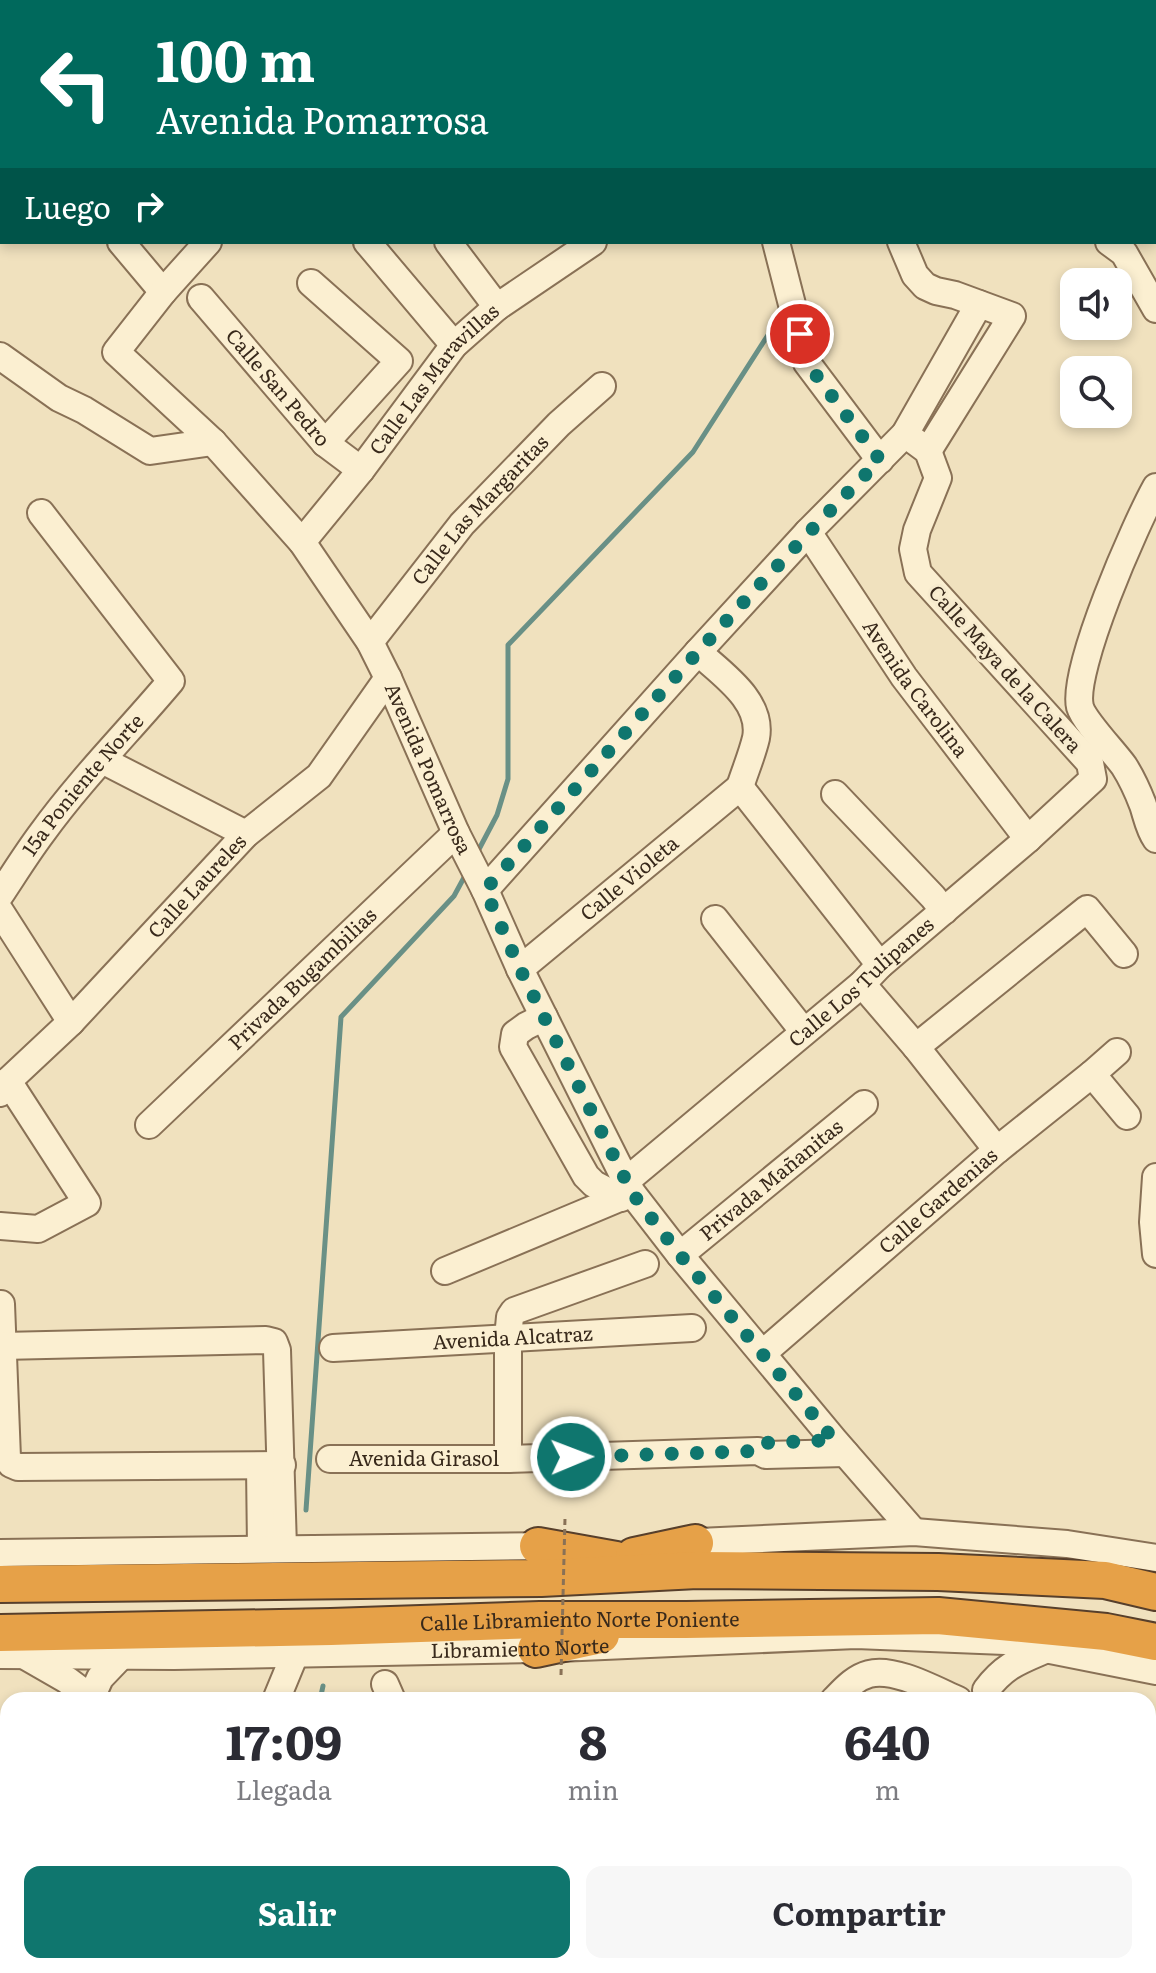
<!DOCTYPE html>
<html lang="es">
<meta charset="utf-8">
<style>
:root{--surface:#fff;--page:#f7f7f7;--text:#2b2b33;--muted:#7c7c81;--accent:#0f766e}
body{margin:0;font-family:Literata,serif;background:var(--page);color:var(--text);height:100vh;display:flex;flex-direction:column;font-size:30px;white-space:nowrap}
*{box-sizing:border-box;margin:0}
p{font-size:26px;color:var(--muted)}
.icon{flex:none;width:44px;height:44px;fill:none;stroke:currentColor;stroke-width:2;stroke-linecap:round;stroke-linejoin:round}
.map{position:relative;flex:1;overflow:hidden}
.sheet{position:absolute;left:0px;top:1692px;width:1156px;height:282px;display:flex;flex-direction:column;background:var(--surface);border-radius:24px 24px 0 0;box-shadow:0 4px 12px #0003}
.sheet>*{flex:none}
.guide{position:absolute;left:0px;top:0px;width:1156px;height:244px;box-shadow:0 4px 12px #0003;background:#00695c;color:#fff;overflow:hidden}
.tools{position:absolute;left:1060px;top:268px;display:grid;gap:16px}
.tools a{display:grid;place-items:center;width:72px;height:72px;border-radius:16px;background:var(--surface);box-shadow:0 4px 12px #0003;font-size:40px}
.pin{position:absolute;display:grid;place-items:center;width:68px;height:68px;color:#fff;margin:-34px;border:4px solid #fff;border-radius:50%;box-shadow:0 2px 8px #0007}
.me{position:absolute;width:88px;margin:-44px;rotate:89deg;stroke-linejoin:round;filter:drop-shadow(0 0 6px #0008)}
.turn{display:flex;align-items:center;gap:28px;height:168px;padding:0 24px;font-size:36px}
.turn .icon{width:104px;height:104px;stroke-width:2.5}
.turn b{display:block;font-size:56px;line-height:68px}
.then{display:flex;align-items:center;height:76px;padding:0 24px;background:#0003;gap:16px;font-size:30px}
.eta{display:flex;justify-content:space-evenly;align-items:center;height:136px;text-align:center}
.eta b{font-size:48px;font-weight:700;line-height:56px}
.cta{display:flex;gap:16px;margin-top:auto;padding:16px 24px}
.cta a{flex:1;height:92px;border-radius:16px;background:var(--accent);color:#fff;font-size:32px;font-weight:700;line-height:92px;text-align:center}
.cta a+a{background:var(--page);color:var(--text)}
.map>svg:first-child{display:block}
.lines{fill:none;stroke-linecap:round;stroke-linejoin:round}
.stream{stroke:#699086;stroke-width:5}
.minor-casing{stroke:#897156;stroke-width:30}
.highway-casing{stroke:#573f2b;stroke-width:40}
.minor{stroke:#fbefd1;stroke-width:26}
.highway{stroke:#e6a148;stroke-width:36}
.path-bridge{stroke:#897156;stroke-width:3;stroke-dasharray:6 4;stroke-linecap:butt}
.route{stroke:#0f766e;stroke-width:14;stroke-dasharray:0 25.2}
.labels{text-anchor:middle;stroke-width:6;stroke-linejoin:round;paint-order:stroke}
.street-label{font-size:20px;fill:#38291b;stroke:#f7ebce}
</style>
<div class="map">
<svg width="1156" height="1973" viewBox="0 0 1156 1973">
<rect width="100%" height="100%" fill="#f0e1be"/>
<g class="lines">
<path class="stream" d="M757,0v2
M477,853l20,-38 11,-36v-134l185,-193 91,-142
M306,1510l35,-493 113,-121 13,-24
M320,1700l3,-14
M333,1973l1,-7"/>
<defs>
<g id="minor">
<path d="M9,0l2,2"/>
<path d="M158,0l2,2"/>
<path d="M323,0l2,2"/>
<path d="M452,0l3,2"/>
<path d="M704,0v2"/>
<path d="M905,0l1,2"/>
<path d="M43,2l2,-2"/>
<path d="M213,2l2,-2"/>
<path d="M0,53l2,-3"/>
<path d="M0,100l2,2"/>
<path d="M121,242l42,50"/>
<path id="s1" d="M208,242l-45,50 -47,60 97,90 89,100 68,100 18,36 68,155 29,57 35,79 112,224 48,62 154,185 80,92"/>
<path d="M367,242l87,103"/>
<path d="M448,242l49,65"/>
<path d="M776,242l31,121 73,97"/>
<path d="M901,242l14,33 10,11 11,5 19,4 57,21 -84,135"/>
<path d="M1109,242l15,11 32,56"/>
<path d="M311,283l88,78 -74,82"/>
<path id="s2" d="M201,298l124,145 36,27"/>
<path d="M0,356l59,42 25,12 66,41 63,-9"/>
<path d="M1156,487c-20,36 -85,183 -76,220 4,14 34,45 44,59 7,11 14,26 19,39 4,12 6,24 13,34"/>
<path id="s3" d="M808,532l96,145 124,162"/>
<path id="s4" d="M302,542l59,-72 93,-125 43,-38 96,-65"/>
<path id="s5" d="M370,642l92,-118 97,-100 43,-38"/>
<path d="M698,652c24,22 65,49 58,86 -4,17 -11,33 -16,49"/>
<path d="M102,760l144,74"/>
<path d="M740,787l140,178"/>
<path d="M835,794l98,103 11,14"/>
<path d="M485,890l213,-238 110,-120 97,-98 74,-130"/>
<path id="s6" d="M0,895c14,-21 27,-42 42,-62 39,-54 87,-102 129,-152l-130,-168"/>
<path d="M0,911l71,111"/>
<path d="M715,919l89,113"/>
<path id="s7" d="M520,969l220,-182"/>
<path d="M862,984l54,63 81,103"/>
<path d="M544,1017l-18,9 -11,8 -2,13 73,129 8,8 27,14"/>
<path d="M916,1047l171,-138 37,45"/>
<path d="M1092,1074l35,42"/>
<path id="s8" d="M0,1093l8,-12 63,-59 175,-188 73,-58 69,-98"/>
<path id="s9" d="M149,1125l307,-292"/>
<path d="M1156,1177l-3,45 3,32"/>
<path id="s10" d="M626,1181l236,-197 18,-19 148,-126 65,-60 -3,-16 -172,-190 -5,-24 4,-19 21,-52 -10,-27 -23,-17"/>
<path d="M0,1226l38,3 49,-26 -79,-122"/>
<path id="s11" d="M680,1255l184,-151"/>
<path d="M445,1271l184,-77"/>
<path d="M1,1304l6,154 4,6 7,3 264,-2"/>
<path d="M2,1346l264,-6 8,2 3,8 6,198"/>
<path id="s12" d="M333,1348l359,-20"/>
<path id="s13" d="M763,1353l234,-203 95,-76 25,-22"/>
<path id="s14" d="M330,1459h178l250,-8 8,4 79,-2"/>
<path d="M508,1459v-121l2,-21 4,-6 131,-47"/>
<path d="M260,1466l1,82"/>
<path d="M677,1543l237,-11 153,12 89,14"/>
<path d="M0,1553l554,-7"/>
<path id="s15" d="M0,1655l174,1 362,-7 320,-14 149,6 151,30"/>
<path d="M27,1657l40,23 24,18 9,-20 22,-23"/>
<path d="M385,1684l7,16"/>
<path d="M986,1690c19,-25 33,-29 61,-41"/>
<path d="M276,1700l19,-46"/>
<path d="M834,1700c10,-10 20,-22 35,-26 25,-7 66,16 89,26"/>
<path d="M1148,1752l8,2"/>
<path d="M1148,1800l8,9"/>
<path d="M529,1966l24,7"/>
<path d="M931,1966l17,7"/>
<path d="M83,1973l3,-7"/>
<path d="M179,1973l7,-7"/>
<path d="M638,1973l3,-7"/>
<path d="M843,1973l4,-7"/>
</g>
<g id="highway">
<path d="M538,1546l78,14"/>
<path d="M634,1556l61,-13"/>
<path d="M0,1584l541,-6 156,-8 241,2 167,8 51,12"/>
<path id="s16" d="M0,1633l331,-6 209,-7h146l252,-4 168,16 50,10"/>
<path d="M536,1649l65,-14"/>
</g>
</defs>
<use href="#minor" class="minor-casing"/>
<use href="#highway" class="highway-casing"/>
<use href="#minor" class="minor"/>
<use href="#highway" class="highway"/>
<path class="path-bridge" d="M561,1675l4,-157"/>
</g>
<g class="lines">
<path class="route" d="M571,1457l187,-6 5,-8 71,-3 -154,-185 -48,-62 -112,-224 -35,-79c130,-145 257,-292 395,-430l-73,-97 -7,-29"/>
</g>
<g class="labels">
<g class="street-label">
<text dy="7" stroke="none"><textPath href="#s4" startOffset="210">Calle Las Maravillas</textPath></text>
<text dy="7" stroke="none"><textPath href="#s2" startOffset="118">Calle San Pedro</textPath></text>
<text dy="7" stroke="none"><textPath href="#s5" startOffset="172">Calle Las Margaritas</textPath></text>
<text transform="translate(1005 669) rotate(48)" y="7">Calle Maya de la Calera</text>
<text dy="7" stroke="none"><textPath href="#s3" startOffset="190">Avenida Carolina</textPath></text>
<text dy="7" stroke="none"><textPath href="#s1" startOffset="670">Avenida Pomarrosa</textPath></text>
<text dy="7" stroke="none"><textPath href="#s6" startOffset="138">15a Poniente Norte</textPath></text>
<text dy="7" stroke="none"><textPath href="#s7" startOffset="142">Calle Violeta</textPath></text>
<text dy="7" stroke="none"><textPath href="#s8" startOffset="286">Calle Laureles</textPath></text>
<text dy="7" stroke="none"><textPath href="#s9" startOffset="212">Privada Bugambilias</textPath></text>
<text dy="7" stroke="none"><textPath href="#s10" startOffset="308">Calle Los Tulipanes</textPath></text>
<text dy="7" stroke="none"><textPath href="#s11" startOffset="118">Privada Mañanitas</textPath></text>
<text dy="7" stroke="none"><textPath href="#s13" startOffset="232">Calle Gardenias</textPath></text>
<text dy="7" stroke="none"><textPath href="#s12" startOffset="180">Avenida Alcatraz</textPath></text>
<text dy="7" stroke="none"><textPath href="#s14" startOffset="94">Avenida Girasol</textPath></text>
<text dy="7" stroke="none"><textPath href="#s16" startOffset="580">Calle Libramiento Norte Poniente</textPath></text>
<text dy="7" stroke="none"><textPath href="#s15" startOffset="520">Libramiento Norte</textPath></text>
</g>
</g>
</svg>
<div class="tools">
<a><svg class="icon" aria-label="sound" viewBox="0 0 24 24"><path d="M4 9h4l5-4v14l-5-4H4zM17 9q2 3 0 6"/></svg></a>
<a><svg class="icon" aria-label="search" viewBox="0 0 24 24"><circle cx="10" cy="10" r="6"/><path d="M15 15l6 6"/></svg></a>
</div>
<div class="pin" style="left:800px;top:334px;background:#d93025"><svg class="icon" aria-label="arrive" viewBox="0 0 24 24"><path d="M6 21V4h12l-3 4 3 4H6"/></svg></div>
<svg class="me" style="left:571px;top:1457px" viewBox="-20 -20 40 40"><circle r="17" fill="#0f766e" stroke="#fff" stroke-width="3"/><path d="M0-11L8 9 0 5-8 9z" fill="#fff"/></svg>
<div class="guide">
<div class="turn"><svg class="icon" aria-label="left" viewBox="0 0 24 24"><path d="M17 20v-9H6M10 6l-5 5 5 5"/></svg><div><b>100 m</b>Avenida Pomarrosa</div></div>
<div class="then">Luego<svg class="icon" aria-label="right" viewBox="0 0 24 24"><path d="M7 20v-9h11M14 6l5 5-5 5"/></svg></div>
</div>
<section class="sheet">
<div class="eta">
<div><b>17:09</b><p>Llegada</p></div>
<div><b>8</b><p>min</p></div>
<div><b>640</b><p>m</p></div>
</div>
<div class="cta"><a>Salir</a><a>Compartir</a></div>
</section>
</div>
